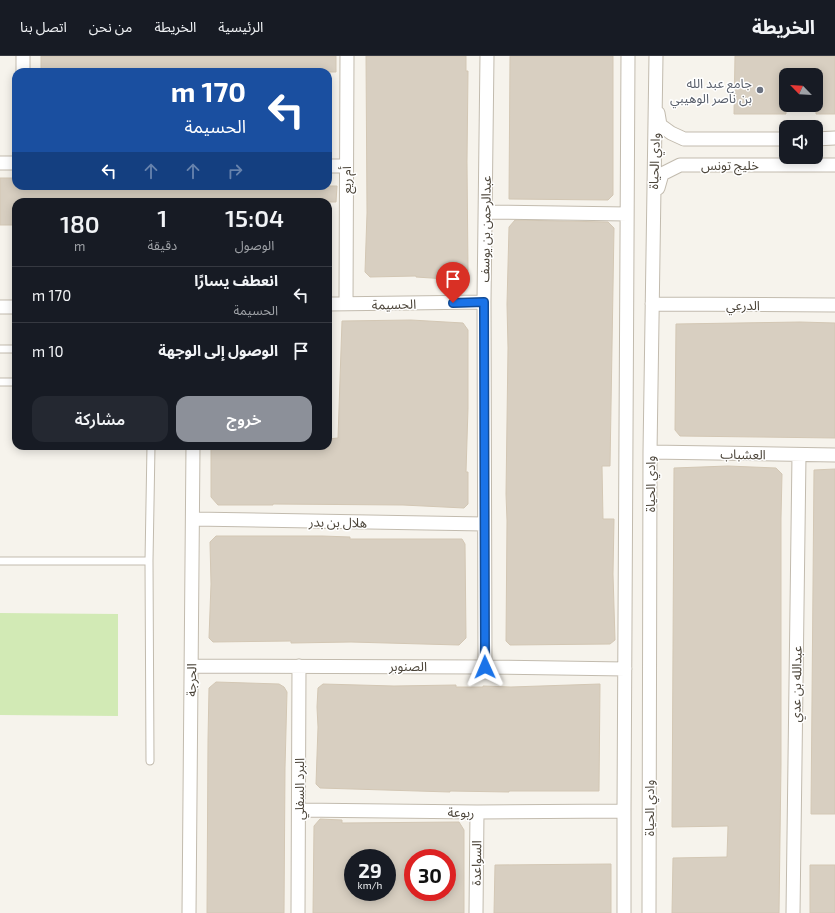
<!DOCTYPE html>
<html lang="ar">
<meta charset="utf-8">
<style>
:root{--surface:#171b24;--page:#242831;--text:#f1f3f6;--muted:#9ea1a6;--line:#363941;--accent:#8c9099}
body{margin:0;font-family:"Exo 2","Noto Sans Arabic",sans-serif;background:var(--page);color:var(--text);direction:rtl;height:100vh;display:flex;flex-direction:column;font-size:15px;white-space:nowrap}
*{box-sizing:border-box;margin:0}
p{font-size:13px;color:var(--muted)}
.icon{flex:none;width:22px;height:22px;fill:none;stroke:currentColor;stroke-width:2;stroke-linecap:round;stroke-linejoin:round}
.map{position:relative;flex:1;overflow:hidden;direction:ltr}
.sheet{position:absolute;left:12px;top:142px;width:320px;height:252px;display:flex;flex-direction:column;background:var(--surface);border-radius:12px;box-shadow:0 2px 10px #0003;direction:rtl}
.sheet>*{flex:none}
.top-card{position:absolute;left:12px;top:12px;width:320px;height:122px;border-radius:12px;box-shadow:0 2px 10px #0003;direction:rtl;background:#1a4fa0;color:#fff;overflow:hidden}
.needle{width:26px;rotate:295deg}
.tools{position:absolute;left:779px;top:12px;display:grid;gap:8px}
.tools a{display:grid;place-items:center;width:44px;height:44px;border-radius:8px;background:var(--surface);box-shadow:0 2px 10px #0003;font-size:20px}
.speed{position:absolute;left:344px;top:793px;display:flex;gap:8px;font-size:20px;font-weight:700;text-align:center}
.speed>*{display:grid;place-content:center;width:52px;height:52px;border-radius:50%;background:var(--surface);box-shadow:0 2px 10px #0003;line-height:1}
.speed small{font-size:10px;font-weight:400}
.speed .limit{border:6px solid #d22;background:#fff;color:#111}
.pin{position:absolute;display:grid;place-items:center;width:34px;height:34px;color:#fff;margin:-41px -17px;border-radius:50% 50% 50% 0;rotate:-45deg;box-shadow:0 0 4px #0007}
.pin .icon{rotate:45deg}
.me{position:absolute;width:44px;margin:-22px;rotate:359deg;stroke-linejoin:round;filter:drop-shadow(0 0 3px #0008)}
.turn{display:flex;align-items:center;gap:14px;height:84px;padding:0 20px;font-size:18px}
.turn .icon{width:52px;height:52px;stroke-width:2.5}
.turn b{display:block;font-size:28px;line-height:34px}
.lanes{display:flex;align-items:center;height:38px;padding:0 20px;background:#0003;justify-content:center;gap:20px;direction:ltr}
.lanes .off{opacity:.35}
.eta{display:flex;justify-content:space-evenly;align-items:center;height:68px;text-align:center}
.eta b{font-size:24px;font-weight:600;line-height:28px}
.primary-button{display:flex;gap:8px;margin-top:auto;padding:8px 20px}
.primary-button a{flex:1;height:46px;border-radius:12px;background:var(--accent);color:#fff;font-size:16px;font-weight:600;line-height:46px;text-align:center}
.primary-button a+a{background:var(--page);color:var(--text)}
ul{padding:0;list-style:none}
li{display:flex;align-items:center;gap:12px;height:56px;padding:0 20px;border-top:1px solid var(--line)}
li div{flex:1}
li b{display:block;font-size:15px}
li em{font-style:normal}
header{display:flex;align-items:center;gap:24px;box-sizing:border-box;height:56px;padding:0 20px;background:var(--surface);border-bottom:1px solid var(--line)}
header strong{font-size:19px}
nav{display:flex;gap:22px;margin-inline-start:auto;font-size:14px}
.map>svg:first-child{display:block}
.green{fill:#d2eab5}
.building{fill:#d8cfc1;stroke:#d3c7b4;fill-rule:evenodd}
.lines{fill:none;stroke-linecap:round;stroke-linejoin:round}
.service-casing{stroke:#c2bbae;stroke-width:9}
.minor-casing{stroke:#c2bbae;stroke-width:15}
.service{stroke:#fff;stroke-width:7}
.minor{stroke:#fff;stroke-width:13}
.route-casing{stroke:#114b97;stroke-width:10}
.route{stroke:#1a73e8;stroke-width:7}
.worship-dot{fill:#6b7280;stroke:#fff;stroke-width:1.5}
.labels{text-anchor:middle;stroke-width:3;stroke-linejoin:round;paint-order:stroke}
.worship-label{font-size:13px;fill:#5b616d;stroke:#fff;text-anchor:end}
.street-label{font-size:13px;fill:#4b4439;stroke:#fff}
</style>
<header>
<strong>الخريطة</strong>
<nav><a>الرئيسية</a><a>الخريطة</a><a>من نحن</a><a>اتصل بنا</a></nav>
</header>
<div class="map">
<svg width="835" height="857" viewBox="0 0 835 857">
<rect width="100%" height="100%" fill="#f6f3ec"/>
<path class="green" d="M0,557l118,1v102l-118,-1z"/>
<path class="building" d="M41,0h295v16h-295z
M366,0h100v15h2l-1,90 1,110 -6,9 -46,-3v-1l-46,1 -5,-5 2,-59z
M510,0h103v139l-5,5 -99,-1z
M735,0h100v58h-19v-39h-30v39h-52z
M0,122h16v8h321l-1,16h-320v23h-16z
M515,164l93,2 6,6 -4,238h-8l1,53h11l-1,55 2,66 -5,4 -100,1 -4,-4 1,-120 -1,-27 2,-146 -1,-44 2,-77z
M411,264l52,3 5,7v78l-2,64h2v32l-4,4 -61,-3 -130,-1v1h-55l-7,-8v-51h117v-7l10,-1 4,-117z
M800,266l35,1v115l-155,-2 -5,-6 1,-106z
M728,410l48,2 6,6 -1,44v246l-2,149h-107l1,-55 54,-1 1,-31 -56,1 2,-359z
M835,413v345h-24l3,-344z
M216,480h106l28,1v2h112l3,5 1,94 -7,7 -108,-3 -60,1v-2l-78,1 -4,-4 2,-54 -1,-42z
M216,626l63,2 5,3 3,5 -2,76 -1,145h-77l1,-173 1,-52z
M323,628l71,2 62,-1v2h27v-1l28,1 89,-3 -1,107h-90v1l-59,-1v1l-130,-4 -4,-4 2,-57 -1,-20 1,-19z
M320,763l22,1v3l117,-1 5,8v83h-151l1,-87zM353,802h34v34h-34zM413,802h34v34h-34z
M611,808v49h-117l1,-48z
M810,809h25v48h-25z"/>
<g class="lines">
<defs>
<path id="service" d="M0,293h16
M0,326h16
M0,505h149
M150,705l-1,-200 2,-115"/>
<path id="minor" d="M23,16v-16
M658,57l2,12 11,8 13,6h102
M816,83l19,-1
M0,107h16
M328,110h18
M658,132l4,-14 18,-9h155
M486,156l141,2
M328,248l156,-2
M346,248l1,-248
M652,248l183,1
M0,251h16
M650,396l185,3
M193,463l291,5
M192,610l293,1 140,2
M485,611l-1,-365 3,-246
M299,754l178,2 147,-1
M189,857l4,-467
M298,857l1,-247
M476,857l1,-101
M624,857v-102l4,-755
M649,857l1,-461 6,-396
M793,857l6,-458"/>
</defs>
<use href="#service" class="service-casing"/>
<use href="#minor" class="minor-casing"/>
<use href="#service" class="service"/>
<use href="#minor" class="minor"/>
</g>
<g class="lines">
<defs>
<path id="route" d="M453,247l31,-1 1,365"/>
</defs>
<use href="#route" class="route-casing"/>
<use href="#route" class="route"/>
</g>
<circle class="worship-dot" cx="760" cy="34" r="4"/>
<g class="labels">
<g class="worship-label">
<text x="752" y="32">جامع عبد الله<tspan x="752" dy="15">بن ناصر الوهيبي</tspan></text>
</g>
<g class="street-label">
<text transform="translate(654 105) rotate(-88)" y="5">وادي الحياة</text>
<text x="730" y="114">خليج تونس</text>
<text transform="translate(346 124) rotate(-90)" y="5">أم ريع</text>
<text transform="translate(485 173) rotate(-89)" y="5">عبدالرحمن بن يوسف</text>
<text transform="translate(394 248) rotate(-1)" y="5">الحسيمة</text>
<text x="743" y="254">الدرعي</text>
<text transform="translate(743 398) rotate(1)" y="5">العشباب</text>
<text transform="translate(650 428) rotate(-90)" y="5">وادي الحياة</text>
<text transform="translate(338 466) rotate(1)" y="5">هلال بن بدر</text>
<text x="408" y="615">الصنوبر</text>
<text transform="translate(191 624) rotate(-89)" y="5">الحرجة</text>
<text transform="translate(796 628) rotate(-89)" y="5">عبدالله بن عدي</text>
<text transform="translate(299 733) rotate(-90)" y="5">البرد السفلي</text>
<text transform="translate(649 752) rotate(-90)" y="5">وادي الحياة</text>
<text transform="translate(461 756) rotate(1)" y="5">ربوعة</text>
<text transform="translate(476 807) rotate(-89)" y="5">السواعدة</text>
</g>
</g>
</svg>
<div class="tools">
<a><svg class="needle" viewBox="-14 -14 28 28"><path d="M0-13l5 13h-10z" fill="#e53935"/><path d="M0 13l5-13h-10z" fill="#9ea1a6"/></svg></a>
<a><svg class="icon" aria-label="sound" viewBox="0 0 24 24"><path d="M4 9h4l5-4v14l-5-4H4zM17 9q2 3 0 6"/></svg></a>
</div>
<div class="speed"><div>29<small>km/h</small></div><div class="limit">30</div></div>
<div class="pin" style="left:453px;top:247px;background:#d93025"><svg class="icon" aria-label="arrive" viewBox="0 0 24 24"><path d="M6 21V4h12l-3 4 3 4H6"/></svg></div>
<svg class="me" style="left:485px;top:611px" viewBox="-20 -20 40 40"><path d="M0-17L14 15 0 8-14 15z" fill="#1a73e8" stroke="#fff" stroke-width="4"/></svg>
<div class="top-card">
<div class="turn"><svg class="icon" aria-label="left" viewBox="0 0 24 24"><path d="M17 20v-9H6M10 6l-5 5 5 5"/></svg><div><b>170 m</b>الحسيمة</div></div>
<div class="lanes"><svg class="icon" aria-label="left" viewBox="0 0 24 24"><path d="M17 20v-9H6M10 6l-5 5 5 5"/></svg><svg class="icon off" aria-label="ahead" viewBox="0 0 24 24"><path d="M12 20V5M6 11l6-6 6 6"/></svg><svg class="icon off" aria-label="ahead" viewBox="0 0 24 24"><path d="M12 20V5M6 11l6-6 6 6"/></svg><svg class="icon off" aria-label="right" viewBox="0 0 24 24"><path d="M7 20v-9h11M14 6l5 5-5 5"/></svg></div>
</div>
<section class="sheet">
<div class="eta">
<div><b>15:04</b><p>الوصول</p></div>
<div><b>1</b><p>دقيقة</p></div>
<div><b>180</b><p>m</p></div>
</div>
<ul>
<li><svg class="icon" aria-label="left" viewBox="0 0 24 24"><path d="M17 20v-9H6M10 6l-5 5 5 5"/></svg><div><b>انعطف يسارًا</b><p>الحسيمة</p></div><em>170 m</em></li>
<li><svg class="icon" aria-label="arrive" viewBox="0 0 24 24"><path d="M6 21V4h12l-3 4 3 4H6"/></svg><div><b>الوصول إلى الوجهة</b></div><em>10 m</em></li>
</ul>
<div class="primary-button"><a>خروج</a><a>مشاركة</a></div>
</section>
</div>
